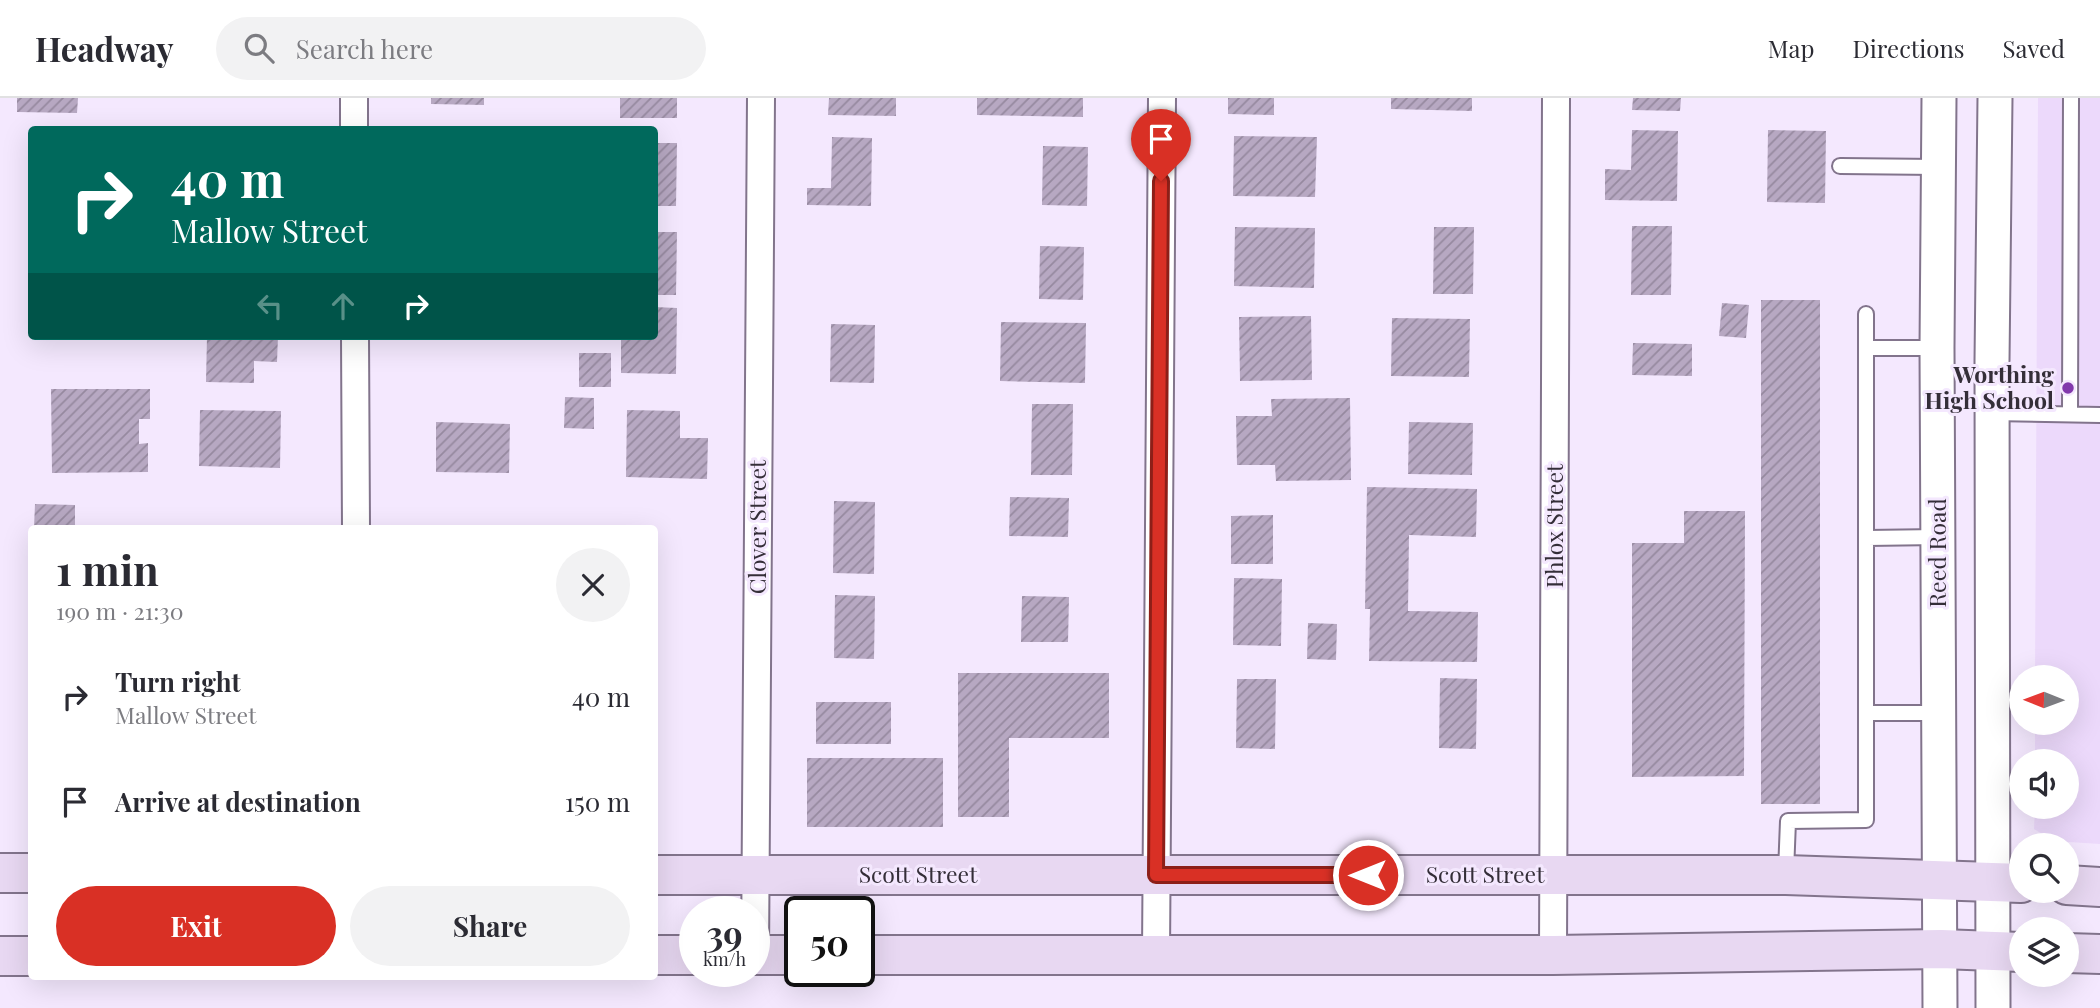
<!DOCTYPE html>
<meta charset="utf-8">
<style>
:root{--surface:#fff;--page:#f2f2f3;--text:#2b2b33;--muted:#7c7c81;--line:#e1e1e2;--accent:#d93025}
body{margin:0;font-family:"Playfair Display",serif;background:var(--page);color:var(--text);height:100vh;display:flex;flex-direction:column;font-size:26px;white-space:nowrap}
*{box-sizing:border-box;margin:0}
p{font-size:23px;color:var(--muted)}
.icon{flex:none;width:38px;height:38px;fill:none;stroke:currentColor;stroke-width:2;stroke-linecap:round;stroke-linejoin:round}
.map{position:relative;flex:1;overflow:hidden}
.panel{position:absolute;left:28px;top:427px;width:630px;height:455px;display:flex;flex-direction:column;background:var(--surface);border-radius:7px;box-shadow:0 7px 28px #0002}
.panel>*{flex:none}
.hud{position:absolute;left:28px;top:28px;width:630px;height:214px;border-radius:7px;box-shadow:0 7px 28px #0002;background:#00695c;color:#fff;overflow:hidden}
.needle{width:46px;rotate:271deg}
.fabs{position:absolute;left:2009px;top:567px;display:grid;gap:14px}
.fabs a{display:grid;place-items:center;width:70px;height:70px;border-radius:50%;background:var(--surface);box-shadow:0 7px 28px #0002;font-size:35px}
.speed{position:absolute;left:679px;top:798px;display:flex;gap:14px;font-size:35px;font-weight:700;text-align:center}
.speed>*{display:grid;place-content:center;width:91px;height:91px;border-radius:50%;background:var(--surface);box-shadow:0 7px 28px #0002;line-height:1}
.speed small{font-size:18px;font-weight:400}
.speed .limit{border:4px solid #111;border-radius:10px;background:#fff;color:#111}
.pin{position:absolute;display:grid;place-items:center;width:60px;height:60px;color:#fff;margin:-72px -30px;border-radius:50% 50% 50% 0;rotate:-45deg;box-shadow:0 0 7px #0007}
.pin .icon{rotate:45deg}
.me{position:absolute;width:77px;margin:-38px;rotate:270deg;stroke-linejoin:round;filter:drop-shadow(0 0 5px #0008)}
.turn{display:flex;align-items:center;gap:24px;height:147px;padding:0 28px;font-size:32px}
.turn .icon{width:91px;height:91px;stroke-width:2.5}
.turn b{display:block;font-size:49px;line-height:60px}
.lanes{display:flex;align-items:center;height:66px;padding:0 28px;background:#0003;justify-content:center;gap:35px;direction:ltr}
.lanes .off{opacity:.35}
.round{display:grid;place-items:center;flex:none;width:74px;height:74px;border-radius:37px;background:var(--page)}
.summary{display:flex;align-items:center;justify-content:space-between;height:119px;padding:0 28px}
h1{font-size:42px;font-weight:700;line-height:52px}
.button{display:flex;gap:14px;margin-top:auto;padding:14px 28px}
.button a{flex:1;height:80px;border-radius:42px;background:var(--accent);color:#fff;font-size:28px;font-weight:700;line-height:80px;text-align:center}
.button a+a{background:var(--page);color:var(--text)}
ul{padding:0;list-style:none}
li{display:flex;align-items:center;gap:21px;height:105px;padding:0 28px}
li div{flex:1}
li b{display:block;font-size:26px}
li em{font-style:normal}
header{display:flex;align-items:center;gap:42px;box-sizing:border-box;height:98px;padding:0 35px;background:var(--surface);border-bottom:2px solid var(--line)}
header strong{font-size:33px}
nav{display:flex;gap:38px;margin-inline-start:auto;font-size:24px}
.search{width:490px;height:63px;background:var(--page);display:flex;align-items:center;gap:18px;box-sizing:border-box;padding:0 24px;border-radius:38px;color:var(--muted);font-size:26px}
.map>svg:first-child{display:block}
.built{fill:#ecd9fb}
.building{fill:url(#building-hatch)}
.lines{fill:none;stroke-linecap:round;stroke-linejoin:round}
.service-casing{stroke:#82748c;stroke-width:18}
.minor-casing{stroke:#82748c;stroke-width:30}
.tertiary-casing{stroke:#82748c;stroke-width:37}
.secondary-casing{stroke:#82748c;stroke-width:42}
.service{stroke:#fff;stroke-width:14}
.minor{stroke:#fff;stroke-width:26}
.tertiary{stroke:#fff;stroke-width:33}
.secondary{stroke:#e8d8f2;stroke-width:38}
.route-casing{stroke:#8d1f18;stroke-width:18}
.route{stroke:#d93025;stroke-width:12}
.poi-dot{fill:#8239ac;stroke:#f4e8fe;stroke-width:2.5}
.labels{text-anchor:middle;stroke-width:6;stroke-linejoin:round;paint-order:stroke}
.poi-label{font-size:23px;font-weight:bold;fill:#342e38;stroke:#f4e8fe;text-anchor:end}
.street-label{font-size:23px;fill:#342e38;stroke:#f4e8fe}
</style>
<header>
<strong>Headway</strong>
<div class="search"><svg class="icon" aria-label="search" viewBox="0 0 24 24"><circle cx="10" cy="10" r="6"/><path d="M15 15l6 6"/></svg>Search here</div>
<nav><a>Map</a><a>Directions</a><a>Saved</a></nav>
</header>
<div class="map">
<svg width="2100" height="910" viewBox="0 0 2100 910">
<defs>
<pattern id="building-hatch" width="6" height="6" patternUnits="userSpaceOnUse" patternTransform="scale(1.75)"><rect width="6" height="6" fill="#b7a8c2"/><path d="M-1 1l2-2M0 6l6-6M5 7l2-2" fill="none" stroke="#96899f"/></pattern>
</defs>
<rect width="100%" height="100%" fill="#f4e8fe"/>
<path class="built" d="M2038,0h62v746l-46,-3 -20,-12 1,-22h32v-46h-32v-38h32v-46h-32z"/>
<path class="building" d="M17,0h61l-1,15 -60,-1z
M431,0h53v7l-53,-1z
M620,0h57v20h-57z
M829,0h67v18l-68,-1z
M977,0h106v19l-106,-2z
M1228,0h46v17l-46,-1z
M1391,0h81v13l-81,-2z
M1633,0h48l-1,13 -48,-1z
M1632,32l46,1 -1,70 -72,-1v-31l26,1z
M1768,32l58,1 -1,72 -58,-1z
M1234,38l83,1 -2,60 -82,-1z
M832,39l40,1 -1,68 -64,-1v-17h24z
M654,45h23l-1,63h-22z
M1043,48l45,1 -1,59 -45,-1z
M1632,128h40l-1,69h-40z
M1235,129l80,1 -1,60 -80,-2z
M1434,129h40l-1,67h-40z
M654,134h23l-1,63h-22z
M1040,148l44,1 -1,53 -44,-1z
M1761,202h59v504h-59z
M1722,205l27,2 -3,33 -27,-2z
M654,209l23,1 -1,66 -55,-1v-37h33z
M1311,218l1,64 -72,1 -1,-64z
M1392,220l78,1 -1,58 -78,-1z
M1001,224l85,1 -1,60 -85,-2z
M831,226l44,1 -1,58 -44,-1z
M207,238h71l-1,26 -23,-1v22l-48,-1z
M1633,245l59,1v32l-60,-1z
M579,255h32v34h-32z
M51,291h99v30h-11v25l9,-1v29l-96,1z
M565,299l29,1v31l-30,-1z
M1350,300l1,82 -75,1 -1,-16h-38l-1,-49h36l-1,-17z
M1032,306h41l-1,71h-41z
M200,312l81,1 -1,57 -81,-2z
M627,312l53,1v27h28l-1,41 -81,-2z
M436,324l74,2 -1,49 -73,-1z
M1409,324l64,1 -1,52 -64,-1z
M1367,389l110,2 -1,48 -67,-2 -1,76 70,1 -1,50 -108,-1 1,-52h-5z
M1010,399l59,1 -1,39 -59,-1z
M834,403l41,1 -1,72 -41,-1z
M35,406l40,1v23h-41z
M1684,413h61l-1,265 -112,1v-234h52z
M1273,417v49h-42v-48z
M1234,480l48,1 -1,67 -48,-1z
M835,497l40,1 -1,63 -40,-1z
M1022,498l47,1 -1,45h-47z
M1308,525l29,1 -1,36 -29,-1z
M958,575h151v65h-100v79h-51z
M1440,580l37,1 -1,70 -37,-1z
M1237,581h39l-1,70 -39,-1z
M816,604h75v42h-75z
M807,660h136v69h-136z
M654,667h4l-1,41h-3z"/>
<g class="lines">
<defs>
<path id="service" d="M1840,68l98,1
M1866,250h71
M1992,315l108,2
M2070,316l1,-316
M1867,440l71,-1
M1867,615h72
M1786,774l2,-51 78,-1v-506"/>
<path id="minor" d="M354,0v32
M355,238l1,192
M755,857l6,-857
M1156,857l6,-857
M1553,857l3,-857"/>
<path id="tertiary" d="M1939,0l-2,250 3,660
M1993,910l-1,-647 3,-263"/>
<path id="secondary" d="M0,775h32
M654,777h1132l235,8
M2067,787l33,2
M2067,855l33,1
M654,857h41
M754,857h46
M859,857h694l388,-6 80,3
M0,858h32"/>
</defs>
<use href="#service" class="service-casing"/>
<use href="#minor" class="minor-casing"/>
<use href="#tertiary" class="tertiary-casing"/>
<use href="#secondary" class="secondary-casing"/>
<use href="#service" class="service"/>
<use href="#minor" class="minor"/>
<use href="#tertiary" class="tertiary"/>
<use href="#secondary" class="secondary"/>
</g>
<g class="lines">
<defs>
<path id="route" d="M1161,83l-5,694h212"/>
</defs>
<use href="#route" class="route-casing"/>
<use href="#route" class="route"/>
</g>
<circle class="poi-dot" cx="2068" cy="290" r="7"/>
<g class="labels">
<g class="poi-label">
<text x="2054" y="285">Worthing<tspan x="2054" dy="26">High School</tspan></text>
</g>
<g class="street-label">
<text transform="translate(1555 428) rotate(-90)" y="8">Phlox Street</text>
<text transform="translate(758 429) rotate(-90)" y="8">Clover Street</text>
<text transform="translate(1938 455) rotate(-90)" y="8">Reed Road</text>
<text x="918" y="785">Scott Street</text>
<text x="1485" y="785">Scott Street</text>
</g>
</g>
</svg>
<div class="fabs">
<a><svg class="needle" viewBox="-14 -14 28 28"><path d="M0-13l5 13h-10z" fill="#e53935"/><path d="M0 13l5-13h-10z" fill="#7c7c81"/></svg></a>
<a><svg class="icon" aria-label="sound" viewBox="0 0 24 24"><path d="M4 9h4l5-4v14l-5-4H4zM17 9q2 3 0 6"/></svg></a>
<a><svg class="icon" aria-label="search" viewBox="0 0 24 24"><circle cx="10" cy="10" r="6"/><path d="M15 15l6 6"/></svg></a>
<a><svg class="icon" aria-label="layers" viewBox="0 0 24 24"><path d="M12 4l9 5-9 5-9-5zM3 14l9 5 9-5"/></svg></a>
</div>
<div class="speed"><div>39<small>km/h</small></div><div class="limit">50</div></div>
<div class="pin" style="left:1161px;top:83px;background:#d93025"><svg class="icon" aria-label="arrive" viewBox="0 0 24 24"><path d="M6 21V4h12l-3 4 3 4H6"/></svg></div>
<svg class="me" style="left:1368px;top:777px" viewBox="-20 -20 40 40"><circle r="17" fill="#d93025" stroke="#fff" stroke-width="3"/><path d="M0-11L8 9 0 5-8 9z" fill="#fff"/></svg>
<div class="hud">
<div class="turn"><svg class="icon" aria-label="right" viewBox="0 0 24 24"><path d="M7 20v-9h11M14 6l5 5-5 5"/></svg><div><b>40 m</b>Mallow Street</div></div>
<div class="lanes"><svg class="icon off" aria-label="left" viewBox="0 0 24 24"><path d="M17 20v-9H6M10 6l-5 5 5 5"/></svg><svg class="icon off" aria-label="ahead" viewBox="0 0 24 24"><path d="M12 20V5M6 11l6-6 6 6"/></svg><svg class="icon" aria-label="right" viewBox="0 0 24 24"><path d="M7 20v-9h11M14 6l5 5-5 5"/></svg></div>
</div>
<section class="panel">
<div class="summary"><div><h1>1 min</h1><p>190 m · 21:30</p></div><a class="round"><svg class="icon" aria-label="close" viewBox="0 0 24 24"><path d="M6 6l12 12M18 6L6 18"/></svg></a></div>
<ul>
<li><svg class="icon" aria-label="right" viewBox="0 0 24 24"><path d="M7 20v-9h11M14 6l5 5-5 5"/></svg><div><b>Turn right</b><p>Mallow Street</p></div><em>40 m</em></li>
<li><svg class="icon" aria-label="arrive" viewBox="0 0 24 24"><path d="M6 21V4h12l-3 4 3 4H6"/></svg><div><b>Arrive at destination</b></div><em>150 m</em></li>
</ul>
<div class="button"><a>Exit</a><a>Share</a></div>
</section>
</div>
